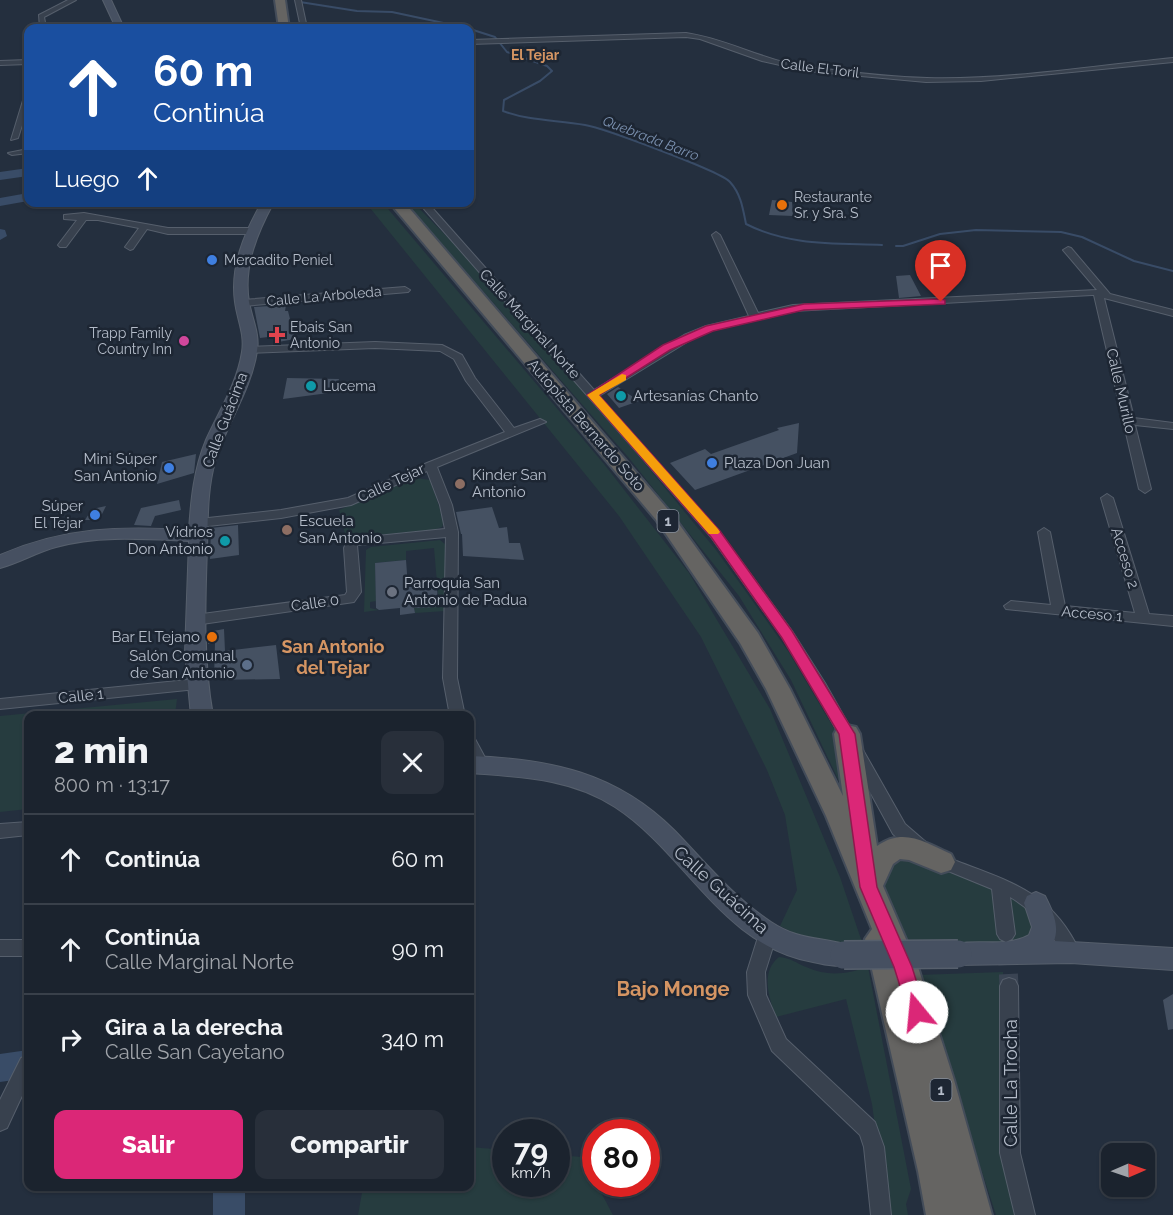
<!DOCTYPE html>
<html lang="es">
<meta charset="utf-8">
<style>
:root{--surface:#1b232e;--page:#282f3a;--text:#f1f3f6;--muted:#a0a4aa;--line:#39404a;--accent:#db2777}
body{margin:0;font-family:Raleway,sans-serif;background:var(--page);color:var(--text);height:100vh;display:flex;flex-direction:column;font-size:22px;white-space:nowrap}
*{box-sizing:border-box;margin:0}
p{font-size:20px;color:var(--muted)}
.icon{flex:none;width:33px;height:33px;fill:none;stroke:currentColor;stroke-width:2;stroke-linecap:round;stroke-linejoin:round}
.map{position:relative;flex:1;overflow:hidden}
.sheet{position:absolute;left:24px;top:711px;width:450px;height:480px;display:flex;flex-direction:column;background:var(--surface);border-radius:12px;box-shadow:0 2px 4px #0004,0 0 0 2px var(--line)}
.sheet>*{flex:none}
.hud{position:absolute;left:24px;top:24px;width:450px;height:183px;border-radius:12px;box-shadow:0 2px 4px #0004,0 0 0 2px var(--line);background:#1a4fa0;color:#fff;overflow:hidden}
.needle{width:39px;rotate:88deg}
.tools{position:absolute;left:1101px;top:1143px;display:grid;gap:12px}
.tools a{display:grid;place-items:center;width:54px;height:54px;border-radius:12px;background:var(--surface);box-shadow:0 2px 4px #0004,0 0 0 2px var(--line);font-size:30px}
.speed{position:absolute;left:492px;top:1119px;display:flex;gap:12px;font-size:30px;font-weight:700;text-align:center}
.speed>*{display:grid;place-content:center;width:78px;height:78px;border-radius:50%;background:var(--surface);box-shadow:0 2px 4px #0004,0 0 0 2px var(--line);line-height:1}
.speed small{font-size:15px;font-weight:400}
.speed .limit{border:9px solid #d22;background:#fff;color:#111}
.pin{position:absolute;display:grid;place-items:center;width:51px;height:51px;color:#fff;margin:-62px -26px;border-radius:50% 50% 50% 0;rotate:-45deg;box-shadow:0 0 6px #0007}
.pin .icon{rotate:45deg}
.me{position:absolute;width:66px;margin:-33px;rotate:343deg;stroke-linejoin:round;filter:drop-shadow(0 0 4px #0008)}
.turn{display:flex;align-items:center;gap:21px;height:126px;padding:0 30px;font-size:27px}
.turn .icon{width:78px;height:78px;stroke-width:2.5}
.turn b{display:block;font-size:42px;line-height:51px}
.then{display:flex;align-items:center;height:57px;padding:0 30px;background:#0003;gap:12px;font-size:22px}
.round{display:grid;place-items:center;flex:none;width:63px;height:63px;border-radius:12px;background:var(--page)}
.overview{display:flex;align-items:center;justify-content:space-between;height:102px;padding:0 30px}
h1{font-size:36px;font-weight:800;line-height:45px}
.primary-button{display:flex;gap:12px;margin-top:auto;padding:12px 30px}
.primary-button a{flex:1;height:69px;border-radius:12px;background:var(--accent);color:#fff;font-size:24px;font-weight:800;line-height:69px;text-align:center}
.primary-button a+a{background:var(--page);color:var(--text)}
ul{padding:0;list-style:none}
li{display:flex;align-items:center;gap:18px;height:90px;padding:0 30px;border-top:2px solid var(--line)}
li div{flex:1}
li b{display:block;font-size:22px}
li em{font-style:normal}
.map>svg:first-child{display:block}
.green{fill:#263c3f}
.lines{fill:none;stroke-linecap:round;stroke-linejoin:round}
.stream{stroke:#394c67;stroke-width:2}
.river{fill:#394c67;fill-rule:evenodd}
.building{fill:#455162}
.minor-tunnel{stroke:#3a4453;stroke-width:19;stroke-dasharray:19 9;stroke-linecap:butt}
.minor-casing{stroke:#565f6c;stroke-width:2}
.secondary-casing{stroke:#565f6c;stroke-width:2}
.trunk-casing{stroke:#434c59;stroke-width:4}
.minor{fill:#38414e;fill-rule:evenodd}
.secondary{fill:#465061;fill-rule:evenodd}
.trunk{fill:#656462;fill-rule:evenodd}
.secondary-bridge-casing{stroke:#565f6c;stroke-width:30;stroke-linecap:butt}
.secondary-bridge{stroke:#465061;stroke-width:27}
.route{fill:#db2777;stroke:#8e194d;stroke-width:1.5}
.slow{fill:#f59e0b}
.food-dot{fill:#e8710a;stroke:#1d2633;stroke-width:2}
.shop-dot{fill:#3f7fe0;stroke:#1d2633;stroke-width:2}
.health-dot{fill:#e0444e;stroke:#1d2633;stroke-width:2}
.hotel-dot{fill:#d1479c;stroke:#1d2633;stroke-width:2}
.culture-dot{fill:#0f9aa8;stroke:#1d2633;stroke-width:2}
.education-dot{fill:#8d6e63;stroke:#1d2633;stroke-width:2}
.worship-dot{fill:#6b7280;stroke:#1d2633;stroke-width:2}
.service-dot{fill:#5c6f8a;stroke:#1d2633;stroke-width:2}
.labels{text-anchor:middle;stroke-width:5;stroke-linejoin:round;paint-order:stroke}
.far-neighbourhood-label{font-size:14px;font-weight:bold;fill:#d59563;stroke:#1d2633}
.far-street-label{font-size:14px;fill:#b4bcc9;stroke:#1d2633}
.far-water-label{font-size:14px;font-style:italic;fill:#7c92b1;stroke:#1d2633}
.far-poi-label{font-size:14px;fill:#b4bcc9;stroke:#1d2633;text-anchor:start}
.shield{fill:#1d2633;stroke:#878f9c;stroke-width:1.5}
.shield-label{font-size:14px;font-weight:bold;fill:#b4bcc9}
.street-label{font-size:15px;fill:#b4bcc9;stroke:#1d2633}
.poi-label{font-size:15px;fill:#b4bcc9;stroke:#1d2633;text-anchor:start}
.quarter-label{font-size:18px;font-weight:bold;fill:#d59563;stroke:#1d2633}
.near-street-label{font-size:18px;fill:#b4bcc9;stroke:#1d2633}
.near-neighbourhood-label{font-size:20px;font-weight:bold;fill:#d59563;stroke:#1d2633}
</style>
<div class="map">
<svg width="1173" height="1215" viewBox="0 0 1173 1215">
<rect width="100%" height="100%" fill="#242f3e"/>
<path class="green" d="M366,203h17l221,261 85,109 81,136 70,168 24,71 -58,-9 -26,-13 17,-36 -12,-75 -18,-45 -66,-133 -82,-121z
M406,203h8l38,39 157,178 107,130 38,53 34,48 51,86 7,59 -55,-116 -52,-84 -110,-138z
M415,478l15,2 14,41 -2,6 -9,3 -87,8 -7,-28z
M440,540l6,5 -1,66 -30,2 -1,-5 25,-2 -5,-58 -28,3v9l-31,3 1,38 -6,1v6l9,2 -15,2 2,-62 5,-3z
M177,699l-2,16 -147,1v93l-28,3v-96z
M903,856l90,32 12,50 7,1 -6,-46c9,7 28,19 29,32 0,6 -5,14 -6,19l-124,7 -26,-72 5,-10z
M779,957c12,1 17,6 27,10 23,10 40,7 62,0l43,222 -5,15 2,11h-21l-15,-111 -26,-105 -70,18c-7,-19 -16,-45 3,-60z
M1003,972l-1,169 14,74h-20l-78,-240z
M470,1147l35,3 1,34h50l1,-29 25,2 31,58h-255l5,-28 107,-1z"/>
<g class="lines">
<path class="stream" d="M300,2l57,9 35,1 75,16
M470,29l25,8 12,15 40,14 5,5 -12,10 -36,19 -1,11c26,10 54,9 82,14 18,3 135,46 145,57 11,12 13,27 16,42 43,22 89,19 136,21
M896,246h7l37,-12 36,-4 85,2 21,5 52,24 39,10"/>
<path class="river" d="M28,168v8l-28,4v-8z
M28,193v8l-28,5v-8z
M0,229l5,1 2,6 -7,4z
M28,1050v28l-28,4v-28z
M213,1186h32v29h-32z"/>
</g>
<path class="building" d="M772,200l20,2 1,14 -24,-1z
M910,275l11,21 -22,2 -3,-22z
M286,305l-1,6h3l7,28 -17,3 -2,-6 -16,2 -6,-31z
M287,378l52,1 -3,13 -53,7z
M618,387l21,14 -20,7 -12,-14z
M799,423l-2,30 -102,37 -25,-27 35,-14 6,5 68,-24 -2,-2z
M196,454l-2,19 -37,11 5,-22z
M179,500l2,10 -26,6 -4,10 -17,-1 7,-17z
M106,506l-7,14h-14l7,-11z
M492,507l7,21 8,-1 2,16h11l4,17 -61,-4 -1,-22h-1l-5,-22z
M238,525l1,30 -29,4 1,-31z
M406,560l2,27h29l1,20 -24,1 1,5 -15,2v-7l-21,2 -3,-2 -1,-45z
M224,629l1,22 51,-6 4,34 -66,1 1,-38 -7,2v-12z
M1173,994v35l-5,1 -5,-30z"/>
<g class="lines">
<path class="minor-tunnel" d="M1007,946l2,40"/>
<defs>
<path id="minor" d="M68,0h8l-32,17 2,11h-6l-1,-13z
M295,0h6l6,28h-6z
M686,33c42,6 80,29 123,34 39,5 79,10 118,11 82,2 165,-12 246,-20v4l-192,19 -55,1 -119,-11 -45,-10 -62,-22 -14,-2 -216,7v-4z
M28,60v4l-28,1v-4z
M25,94h3v12l-10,32 -7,2z
M28,149v4l-16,2 -4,-2z
M418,202h9l167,188 90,-55 22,-9 43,-10 -37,-81 4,-3 4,3 38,78 35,-8 304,-15 -34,-40 5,-3 3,1 39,46 63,16v6l-69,-18 30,120 39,5v6l-38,-4 16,64 -6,4 -6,-4 -45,-194h-2l-299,16 -80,19 -21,9 -93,57 120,135 73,100 33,52 80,141 22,19 2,5 -2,5 -6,2 -6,-2 -22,-19 -79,-145 -32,-52 -71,-100z
M84,213l84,15h85l4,3 -4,3h-85l-21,-5 -14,20 -3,1 -5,-3 14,-19 -41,-8h-12l-20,27h-6l-2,-2 19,-25 -13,-1v-4z
M405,287l5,3 -2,2 -165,14 -5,-3 5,-3z
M375,342l67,3 20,10 13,23 39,50 26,-9 6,3 -109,45 15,38 6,27 -1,146 8,38h-15l-7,-38 3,-141 -89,8 4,47 -7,10 -159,23 -7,-5 7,-5 150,-20 2,-3 -3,-44 4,-9 97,-10 -5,-24 -13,-34 -76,34 -70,13 -82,9 -6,-4 6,-4 82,-9 67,-12 79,-35 78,-31 -39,-51 -12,-22 -14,-8 -65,-3 -125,5 -5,-3 5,-3z
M1107,494l6,4 36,116 24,2v10l-167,-17 -2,-3 7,-5 40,4 -13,-73 6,-4 6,4 15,74 70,7 -34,-115z
M197,679l5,1 2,4 -2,4 -5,1 -197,20v-10z
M470,737l5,2 14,26 -3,4 -5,2 -5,-2c-6,-11 -7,-20 -6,-32z
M28,822v13l-28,3v-14z
M937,852c6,2 11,6 17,8 57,22 98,32 126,92l-3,6 -6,2 -6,-2c-14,-26 -29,-46 -55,-61l5,37 -3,5 -6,3 -6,-3 -3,-5 -5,-45 -61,-25 -2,-5 2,-5z
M768,926l6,3 3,5 -12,38 1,23 20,44 89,83 9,25 7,68h-20l-7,-68 -4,-12 -88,-84 -24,-56 -1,-23 12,-38 3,-5z
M0,940h28v16h-28z
M1009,978l6,2 3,6 2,167 15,62h-20l-15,-62v-167l3,-6z
M28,1055v28l-21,45 -7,3v-31l21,-42z"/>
<path id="secondary" d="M103,0h8l13,28h-8z
M262,202h12c-17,31 -31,65 -25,100 3,17 11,32 8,49 -6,40 -31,73 -42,111 -8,28 -7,57 -8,85 -2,57 -4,112 6,169h-22l-6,-63 4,-112c-44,-2 -90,-6 -133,6 -19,5 -37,16 -56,21v-13c65,-28 120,-29 189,-25 2,-31 5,-61 17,-90 13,-29 31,-56 36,-88 3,-18 -5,-33 -7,-50 -5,-35 9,-69 27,-100z
M470,756c80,3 146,16 205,75 30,31 59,67 96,91 30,20 52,14 82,25l4,8 -4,8c-13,5 -27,2 -40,-1 -91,-16 -127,-109 -198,-155 -44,-29 -95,-30 -145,-34z
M1036,892l9,4c7,14 15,29 9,45l119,7v22l-102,-7 -113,2 -9,-3 -4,-8 4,-8c26,-9 55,3 80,-11l3,-8 -8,-24 3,-7z"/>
<path id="trunk" d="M275,0h10l4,28h-10z
M389,202h15l267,311 87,120 32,56 53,107 -9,-62 4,-7 9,-2 9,2 4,7 17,112c27,-19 47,-4 74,8l4,8 -4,8 -10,3 -32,-13 -9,-1 -7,5 -10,22 35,81 36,113 38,135h-66l-8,-44 -53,-232 7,-10 -46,-113 -60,-127 -26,-46 -83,-122z"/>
</defs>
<use href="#minor" class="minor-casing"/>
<use href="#secondary" class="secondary-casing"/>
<use href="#trunk" class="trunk-casing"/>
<use href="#minor" class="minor"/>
<use href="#secondary" class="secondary"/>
<use href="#trunk" class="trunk"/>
<defs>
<path id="secondary-bridge" d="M844,955l114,-1"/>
</defs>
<use href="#secondary-bridge" class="secondary-bridge-casing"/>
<use href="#secondary-bridge" class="secondary-bridge"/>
</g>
<path class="route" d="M941,299l4,1v4l-141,6 -91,21 -43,19 -71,45 121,136 72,100 63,103 22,153 35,80 14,45 -2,6 -7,3 -7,-3 -2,-6 -14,-45 -34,-80 -21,-153 -57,-96 -71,-101 -124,-142 76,-50 43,-19 98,-22z"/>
<path class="slow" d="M622,374l4,1v5l-27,15 119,134 2,3 -2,2h-9l-122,-139z"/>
<g class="food-dot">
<circle cx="782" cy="205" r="6"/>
<circle cx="212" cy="637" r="6"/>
</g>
<g class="shop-dot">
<circle cx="212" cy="260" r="6"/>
<circle cx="712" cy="463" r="6"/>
<circle cx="169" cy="468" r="6"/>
<circle cx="95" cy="515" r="6"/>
</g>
<path class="health-dot" d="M274 326h6v6h6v6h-6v6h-6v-6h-6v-6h6z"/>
<circle class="hotel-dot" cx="184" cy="341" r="6"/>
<g class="culture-dot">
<circle cx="311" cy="386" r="6"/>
<circle cx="621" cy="396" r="6"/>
<circle cx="225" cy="541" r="6"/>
</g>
<g class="education-dot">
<circle cx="460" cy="484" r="6"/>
<circle cx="287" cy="530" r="6"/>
</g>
<circle class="worship-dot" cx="392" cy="592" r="6"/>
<circle class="service-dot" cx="247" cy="665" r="6"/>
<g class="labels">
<g class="far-neighbourhood-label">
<text x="535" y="60">El Tejar</text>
</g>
<g class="far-street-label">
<text transform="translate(820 68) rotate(7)" y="5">Calle El Toril</text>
<text transform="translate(324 296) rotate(-5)" y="5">Calle La Arboleda</text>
</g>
<g class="far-water-label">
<text transform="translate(651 138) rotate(21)" y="5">Quebrada Barro</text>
</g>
<g class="far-poi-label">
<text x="794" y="202">Restaurante<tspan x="794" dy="16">Sr. y Sra. S</tspan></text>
<text x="224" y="265">Mercadito Peniel</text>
<text x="290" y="332">Ebais San<tspan x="290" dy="16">Antonio</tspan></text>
<text x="172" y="338" text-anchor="end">Trapp Family<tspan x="172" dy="16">Country Inn</tspan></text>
<text x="323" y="391">Lucema</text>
</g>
<g class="shield">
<rect x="657.5" y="510" width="21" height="22" rx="4.5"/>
<rect x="930.5" y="1079" width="21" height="22" rx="4.5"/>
</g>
<g class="shield-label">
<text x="668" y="526">1</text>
<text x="941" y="1095">1</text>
</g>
<g class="street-label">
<text transform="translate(530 324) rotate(48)" y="5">Calle Marginal Norte</text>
<text transform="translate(1121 391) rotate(77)" y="5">Calle Murillo</text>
<text transform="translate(225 420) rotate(-69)" y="5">Calle Guácima</text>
<text transform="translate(586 425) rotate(49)" y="5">Autopista Bernardo Soto</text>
<text transform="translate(391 483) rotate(-25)" y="5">Calle Tejar</text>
<text transform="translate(1125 558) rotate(73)" y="5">Acceso 2</text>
<text transform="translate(315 603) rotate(-8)" y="5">Calle 0</text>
<text transform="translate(1092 614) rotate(5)" y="5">Acceso 1</text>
<text transform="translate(81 696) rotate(-6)" y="5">Calle 1</text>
</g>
<g class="poi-label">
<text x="633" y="401">Artesanías Chanto</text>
<text x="157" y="464" text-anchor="end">Mini Súper<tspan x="157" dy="17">San Antonio</tspan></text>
<text x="724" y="468">Plaza Don Juan</text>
<text x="472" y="480">Kinder San<tspan x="472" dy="17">Antonio</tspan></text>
<text x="83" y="511" text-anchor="end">Súper<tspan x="83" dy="17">El Tejar</tspan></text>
<text x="299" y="526">Escuela<tspan x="299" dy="17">San Antonio</tspan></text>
<text x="213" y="537" text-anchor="end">Vidrios<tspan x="213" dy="17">Don Antonio</tspan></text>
<text x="404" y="588">Parroquia San<tspan x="404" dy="17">Antonio de Padua</tspan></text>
<text x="200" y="642" text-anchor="end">Bar El Tejano</text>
<text x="235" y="661" text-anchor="end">Salón Comunal<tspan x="235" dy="17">de San Antonio</tspan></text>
</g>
<g class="quarter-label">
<text x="333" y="653">San Antonio<tspan x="333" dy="21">del Tejar</tspan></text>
</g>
<g class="near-street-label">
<text transform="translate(721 890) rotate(42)" y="6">Calle Guácima</text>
<text transform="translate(1011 1083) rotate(-90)" y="6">Calle La Trocha</text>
</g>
<g class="near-neighbourhood-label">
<text x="673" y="996">Bajo Monge</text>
</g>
</g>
</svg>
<div class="tools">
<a><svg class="needle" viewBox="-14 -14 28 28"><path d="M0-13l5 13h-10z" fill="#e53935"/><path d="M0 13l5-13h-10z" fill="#a0a4aa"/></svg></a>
</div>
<div class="speed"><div>79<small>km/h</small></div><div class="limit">80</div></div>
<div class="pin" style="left:941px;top:302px;background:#d93025"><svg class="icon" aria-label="arrive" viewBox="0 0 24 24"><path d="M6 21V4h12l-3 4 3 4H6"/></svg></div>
<svg class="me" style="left:917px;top:1012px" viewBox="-20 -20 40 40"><circle r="19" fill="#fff"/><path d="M0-13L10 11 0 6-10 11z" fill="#db2777"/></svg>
<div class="hud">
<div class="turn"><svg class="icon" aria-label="ahead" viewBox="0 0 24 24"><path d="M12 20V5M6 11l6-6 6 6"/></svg><div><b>60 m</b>Continúa</div></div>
<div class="then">Luego<svg class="icon" aria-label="ahead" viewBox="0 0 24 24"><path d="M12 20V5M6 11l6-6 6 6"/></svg></div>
</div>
<section class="sheet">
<div class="overview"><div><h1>2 min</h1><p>800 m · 13:17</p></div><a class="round"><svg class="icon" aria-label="close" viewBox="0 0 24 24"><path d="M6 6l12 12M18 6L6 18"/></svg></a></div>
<ul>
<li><svg class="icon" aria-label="ahead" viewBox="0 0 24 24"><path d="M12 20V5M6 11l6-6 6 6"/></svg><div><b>Continúa</b></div><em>60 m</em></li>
<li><svg class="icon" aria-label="ahead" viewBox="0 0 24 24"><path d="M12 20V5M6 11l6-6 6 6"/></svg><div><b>Continúa</b><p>Calle Marginal Norte</p></div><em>90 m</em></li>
<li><svg class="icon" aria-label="right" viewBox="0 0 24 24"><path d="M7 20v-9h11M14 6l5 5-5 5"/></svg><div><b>Gira a la derecha</b><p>Calle San Cayetano</p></div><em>340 m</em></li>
</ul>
<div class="primary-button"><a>Salir</a><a>Compartir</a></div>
</section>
</div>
